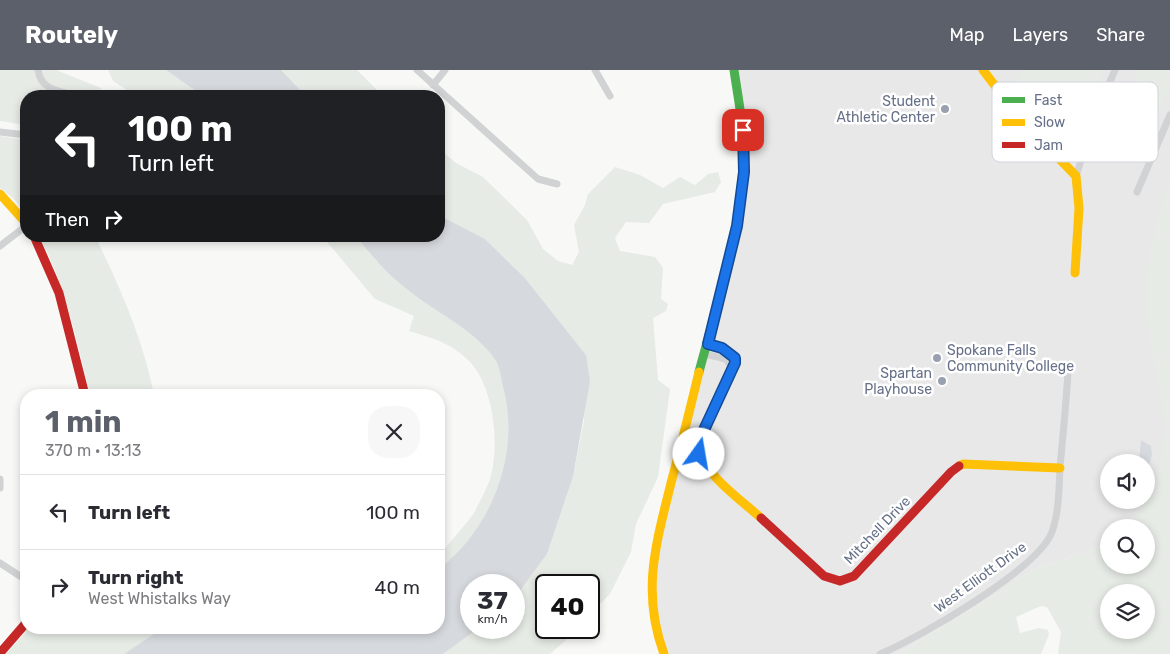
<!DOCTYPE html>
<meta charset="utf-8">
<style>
:root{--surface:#fff;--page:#f7f7f7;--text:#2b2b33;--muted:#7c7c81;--line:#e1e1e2;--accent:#5c606b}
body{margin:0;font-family:Rubik,sans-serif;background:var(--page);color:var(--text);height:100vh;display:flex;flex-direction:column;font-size:19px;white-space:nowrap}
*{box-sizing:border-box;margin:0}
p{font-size:16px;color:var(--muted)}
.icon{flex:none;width:28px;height:28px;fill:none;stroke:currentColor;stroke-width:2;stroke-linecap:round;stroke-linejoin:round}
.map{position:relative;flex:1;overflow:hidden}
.sheet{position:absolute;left:20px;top:319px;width:425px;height:245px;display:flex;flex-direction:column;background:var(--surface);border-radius:20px;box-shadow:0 2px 8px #0003}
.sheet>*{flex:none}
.banner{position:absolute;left:20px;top:20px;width:425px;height:152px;border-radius:20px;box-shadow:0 2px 8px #0003;background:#202124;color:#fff;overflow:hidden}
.buttons{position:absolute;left:1100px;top:384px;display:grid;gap:10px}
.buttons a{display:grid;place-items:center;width:55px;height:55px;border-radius:50%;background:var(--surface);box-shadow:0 2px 8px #0003;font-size:25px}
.speed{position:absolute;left:460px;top:504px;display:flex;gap:10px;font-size:25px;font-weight:700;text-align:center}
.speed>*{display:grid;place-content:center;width:65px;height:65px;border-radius:50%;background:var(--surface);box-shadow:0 2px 8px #0003;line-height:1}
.speed small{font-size:12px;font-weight:400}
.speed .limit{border:2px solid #111;border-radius:8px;background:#fff;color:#111}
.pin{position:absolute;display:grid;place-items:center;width:42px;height:42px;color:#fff;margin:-21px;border-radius:10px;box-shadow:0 2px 8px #0006}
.me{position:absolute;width:55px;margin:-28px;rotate:13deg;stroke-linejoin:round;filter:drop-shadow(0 0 4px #0008)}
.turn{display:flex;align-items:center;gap:18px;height:105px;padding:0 25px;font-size:22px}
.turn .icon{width:65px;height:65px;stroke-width:2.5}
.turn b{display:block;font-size:35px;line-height:42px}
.then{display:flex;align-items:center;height:48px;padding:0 25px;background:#0003;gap:10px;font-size:19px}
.round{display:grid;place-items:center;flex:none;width:52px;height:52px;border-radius:20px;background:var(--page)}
.overview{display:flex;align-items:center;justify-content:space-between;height:85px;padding:0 25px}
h1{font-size:30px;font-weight:700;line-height:38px;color:var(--accent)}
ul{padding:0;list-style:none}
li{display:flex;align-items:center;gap:15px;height:75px;padding:0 25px;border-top:1px solid var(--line)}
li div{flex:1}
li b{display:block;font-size:19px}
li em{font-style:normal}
header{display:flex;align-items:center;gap:30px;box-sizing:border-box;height:70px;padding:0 25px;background:var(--accent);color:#fff}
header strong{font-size:24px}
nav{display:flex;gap:28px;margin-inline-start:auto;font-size:18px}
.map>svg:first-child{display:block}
.built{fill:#e8e8e9;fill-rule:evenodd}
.green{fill:#e6ebe5;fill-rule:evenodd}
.water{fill:#d6dade}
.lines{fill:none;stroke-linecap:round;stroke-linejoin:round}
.street{stroke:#d1d2d3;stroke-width:7}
.fast{stroke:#4caf50;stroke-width:9}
.slow{stroke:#ffc107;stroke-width:9}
.jam{stroke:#c62828;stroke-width:9}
.route-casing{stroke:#114b97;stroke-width:12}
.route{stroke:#1a73e8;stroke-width:9}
.poi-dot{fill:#99a0b0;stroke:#fff;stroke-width:2}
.labels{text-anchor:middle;stroke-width:5;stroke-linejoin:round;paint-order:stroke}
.poi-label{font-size:14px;fill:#667189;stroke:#fff;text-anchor:end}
.street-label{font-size:14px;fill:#667189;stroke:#fff}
.key{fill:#fff;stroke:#d1d4dc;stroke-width:1}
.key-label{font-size:14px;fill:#667189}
</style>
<header>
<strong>Routely</strong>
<nav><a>Map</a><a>Layers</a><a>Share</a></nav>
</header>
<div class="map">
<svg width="1170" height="584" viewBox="0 0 1170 584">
<rect width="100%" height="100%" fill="#f8f8f7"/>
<path class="built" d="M734,0h436v419l-24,39h-37v15l-79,28 -30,21 -103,62h-233l-15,-65 50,-211 45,-206zM1109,392h37v38h-37z"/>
<path class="green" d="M0,0h56l45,18 -2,8h-73v29l-26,-4z
M108,0h58l37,26h-67l-23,-15z
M281,0h76l26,26h-77z
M1024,0h75l5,3 -40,59 -57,-39z
M1139,0h31v18l-15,32 -32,-14z
M0,66l26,4v74l-12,-15 -14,-11z
M439,79l17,14 27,14 44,43 16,29 15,12 14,4 7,-13 -5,-27 11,-20 3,-11 27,-27 25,8 23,13 17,-11 15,8 13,-11 10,-2 3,10 -6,10 -52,12 -14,19 -23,-1 -11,16 5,13 35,6 8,11 -2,31 7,5 -2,7 -13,7 5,62 12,9 -12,88 -22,47 -5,28 -21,42 -21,21v-30h-43v43h34l-30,26h-107l36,-26h35v-29l33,-45 26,-77 11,-56 2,-66 -61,-77 -40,-39 -46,-24z
M1170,108v476h-112l3,-22 -14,-25 -6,-1 -25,11 4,16 19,-5 9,2 1,4 -8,20h-144l103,-62 30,-21 79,-28v22h37v-37l-16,-1c4,-16 9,-23 25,-31l11,-68c-6,-39 -16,-78 -20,-118 -3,-37 11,-97 24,-132zM1109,522h37v38h-37z
M39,166h56c25,51 48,103 59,159h-64c-13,-53 -24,-110 -51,-159z
M322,166h33c17,19 32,39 53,54 28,23 68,40 88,71 4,7 5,18 7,26 18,66 -11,141 -64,182 0,-3 -1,-8 0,-11 1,-5 29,-36 35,-45 5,-10 11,-21 15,-31 12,-34 5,-99 -22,-123 -16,-16 -37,-22 -58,-28l5,-15 -39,-17z
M29,558h134l-38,26h-119z"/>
<path class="water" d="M166,0h115l25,26h-103z
M439,145l46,24 40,39 61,77 4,26 -17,96 -26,77 -33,45v-14h-43v43h8l-36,26h-319l39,-26h276v-59c53,-41 82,-116 64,-182 -2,-8 -3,-19 -7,-26 -20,-31 -60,-48 -88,-71 -21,-15 -36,-35 -53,-54h84z
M1141,370l10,6 1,9 -6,19v-12h-7z"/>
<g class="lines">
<path class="street" d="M38,0c3,21 22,21 39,26
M417,0l121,109 19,5
M595,0l15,26
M433,15l12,-15
M0,62l26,3
M1076,106l22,-67 17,-39
M1137,122l33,-77
M0,176l26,-20
M705,284l21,5 4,6 1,7
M674,401l18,-5 17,4
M0,409v9
M0,493l26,17
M880,584c39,-16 157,-84 172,-122 7,-20 7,-43 8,-65 3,-31 6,-63 8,-95"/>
<path class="fast" d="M699,302c17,-65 41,-132 45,-200 2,-34 -5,-68 -10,-102"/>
<path class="slow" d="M983,0l35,46 58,60 3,32 -4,65
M0,124l26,29
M708,274l14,5 13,9v5l-38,82c7,30 42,53 64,73
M959,396l4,-2 97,4
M664,584c-23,-62 -8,-110 7,-171 10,-37 19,-74 28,-111"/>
<path class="jam" d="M34,166l25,57 26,102
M761,448l63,58 16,5 14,-5 97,-104 8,-6
M0,583l26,-30"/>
</g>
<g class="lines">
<defs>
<path id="route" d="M699,384l-2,-9 38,-82v-5l-13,-10 -14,-4 29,-118 7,-54 -1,-42"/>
</defs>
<use href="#route" class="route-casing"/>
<use href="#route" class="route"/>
</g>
<g class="poi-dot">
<circle cx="945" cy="39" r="5"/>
<circle cx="937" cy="288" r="5"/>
<circle cx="942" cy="311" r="5"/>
</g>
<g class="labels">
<g class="poi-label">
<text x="935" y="36">Student<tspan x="935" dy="16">Athletic Center</tspan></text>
<text x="947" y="285" text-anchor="start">Spokane Falls<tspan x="947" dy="16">Community College</tspan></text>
<text x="932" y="308">Spartan<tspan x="932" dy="16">Playhouse</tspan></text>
</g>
<g class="street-label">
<text transform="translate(877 460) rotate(-46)" y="5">Mitchell Drive</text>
<text transform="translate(980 507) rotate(-36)" y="5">West Elliott Drive</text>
</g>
</g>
<rect x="992" y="12" width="166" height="80" rx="8" class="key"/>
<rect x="1002" y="27" width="23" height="6" fill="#4caf50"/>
<rect x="1002" y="49" width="23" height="7" fill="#ffc107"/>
<rect x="1002" y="72" width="23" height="6" fill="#c62828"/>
<g class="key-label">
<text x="1034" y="35">Fast</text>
<text x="1034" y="57">Slow</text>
<text x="1034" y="80">Jam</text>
</g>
</svg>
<div class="buttons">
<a><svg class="icon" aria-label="sound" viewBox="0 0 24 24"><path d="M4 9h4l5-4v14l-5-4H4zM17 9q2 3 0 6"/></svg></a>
<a><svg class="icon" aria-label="search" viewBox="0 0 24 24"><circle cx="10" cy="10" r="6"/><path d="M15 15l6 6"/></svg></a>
<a><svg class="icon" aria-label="layers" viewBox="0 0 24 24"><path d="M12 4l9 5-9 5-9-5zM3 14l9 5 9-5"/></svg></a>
</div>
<div class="speed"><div>37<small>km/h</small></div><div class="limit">40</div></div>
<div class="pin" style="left:743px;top:60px;background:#d93025"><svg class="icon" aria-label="arrive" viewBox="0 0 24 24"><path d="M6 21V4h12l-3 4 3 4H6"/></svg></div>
<svg class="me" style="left:699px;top:384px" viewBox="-20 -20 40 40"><circle r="19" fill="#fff"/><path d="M0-13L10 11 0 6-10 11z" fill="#1a73e8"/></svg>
<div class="banner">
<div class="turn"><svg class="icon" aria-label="left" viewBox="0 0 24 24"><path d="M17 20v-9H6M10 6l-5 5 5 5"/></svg><div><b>100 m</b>Turn left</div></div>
<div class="then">Then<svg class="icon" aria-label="right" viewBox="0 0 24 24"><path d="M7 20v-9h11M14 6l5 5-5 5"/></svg></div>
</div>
<section class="sheet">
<div class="overview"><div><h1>1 min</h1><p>370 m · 13:13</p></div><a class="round"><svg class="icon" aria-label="close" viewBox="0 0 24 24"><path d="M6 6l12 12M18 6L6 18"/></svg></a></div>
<ul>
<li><svg class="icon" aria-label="left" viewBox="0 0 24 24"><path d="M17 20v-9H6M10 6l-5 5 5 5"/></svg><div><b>Turn left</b></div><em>100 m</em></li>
<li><svg class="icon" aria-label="right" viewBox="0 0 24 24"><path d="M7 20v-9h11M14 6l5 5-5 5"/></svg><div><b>Turn right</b><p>West Whistalks Way</p></div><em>40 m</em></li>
</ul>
</section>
</div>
